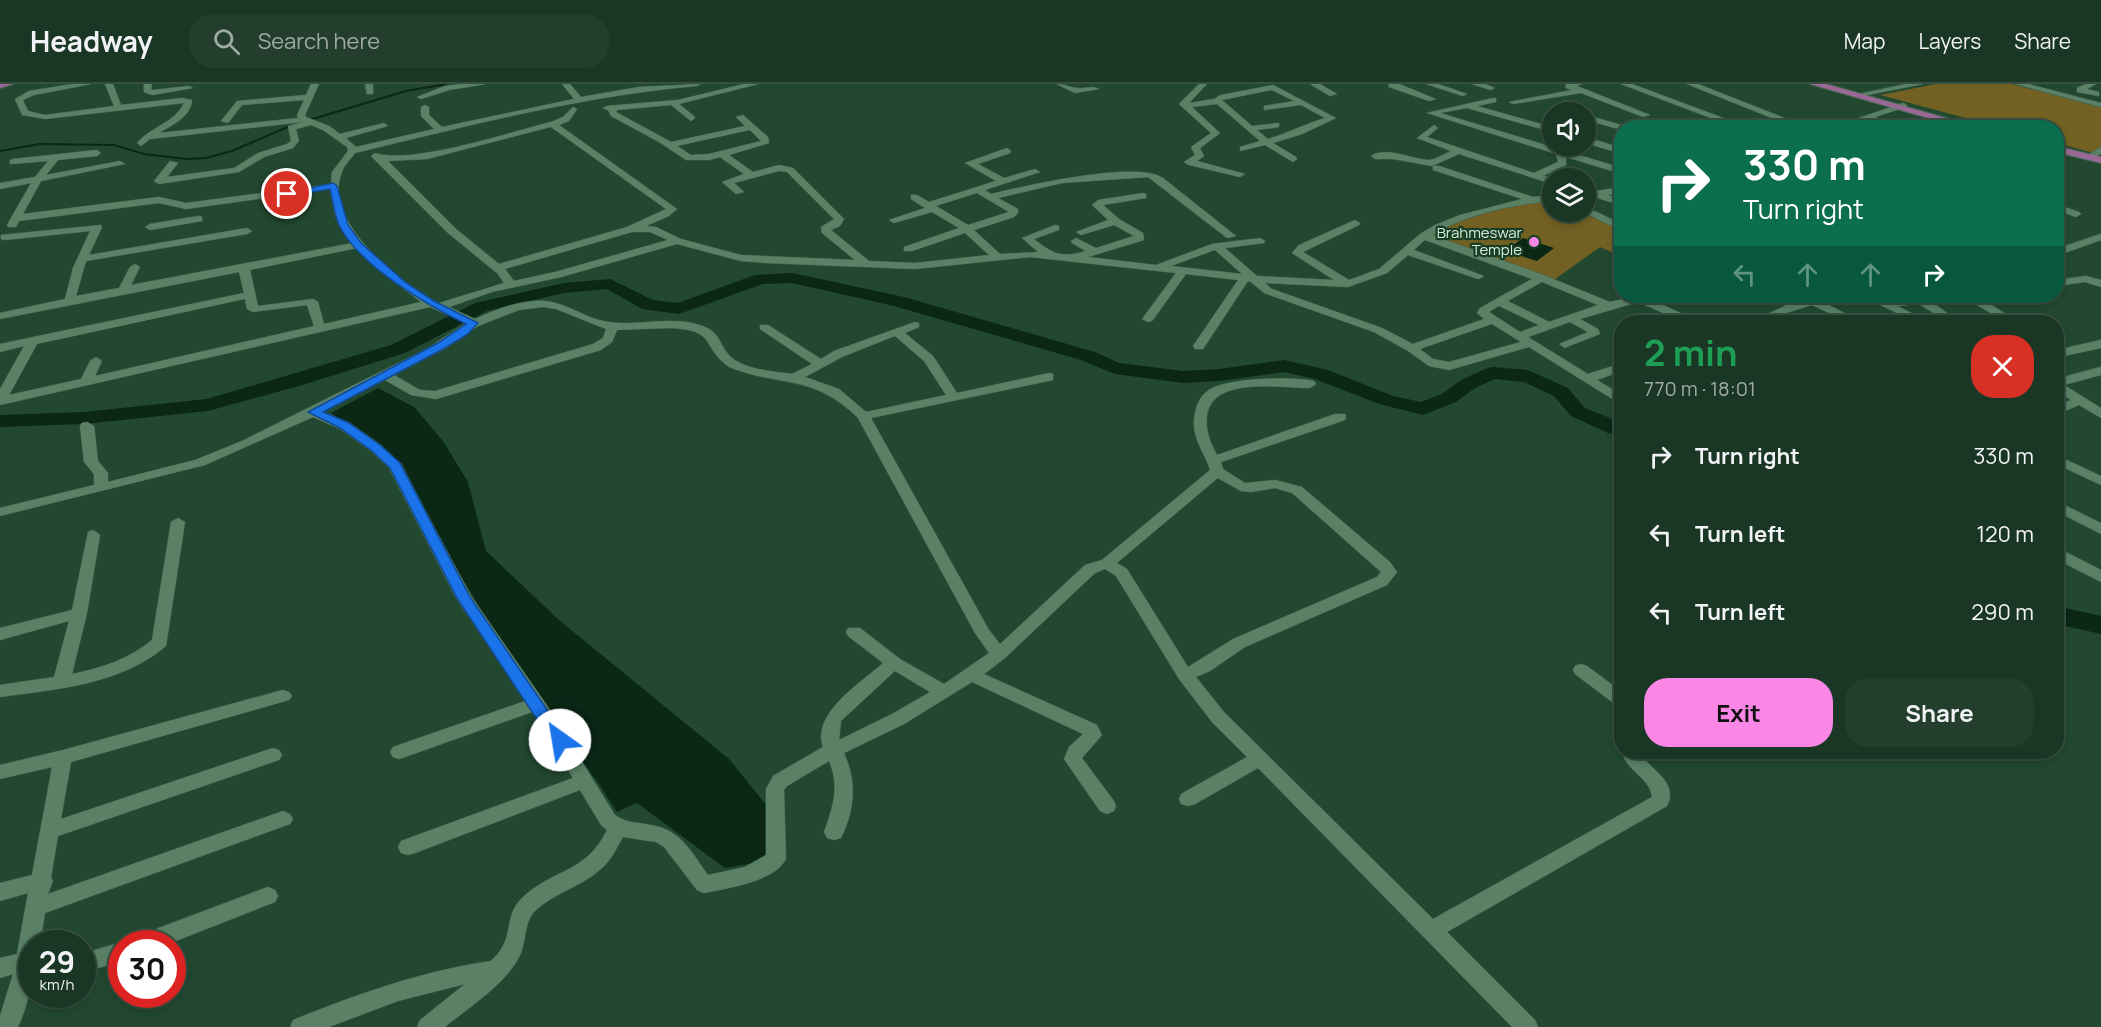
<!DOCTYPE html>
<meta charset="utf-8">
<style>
:root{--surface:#1a3624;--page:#233e2c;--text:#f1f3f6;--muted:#9faba6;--line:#385041;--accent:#fa87e6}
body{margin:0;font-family:Manrope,sans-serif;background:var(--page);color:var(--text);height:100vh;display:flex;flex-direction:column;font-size:22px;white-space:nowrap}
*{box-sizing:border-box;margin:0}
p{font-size:20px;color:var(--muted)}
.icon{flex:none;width:33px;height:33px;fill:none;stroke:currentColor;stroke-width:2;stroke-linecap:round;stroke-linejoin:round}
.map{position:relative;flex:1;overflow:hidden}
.side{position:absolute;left:1614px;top:231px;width:450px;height:444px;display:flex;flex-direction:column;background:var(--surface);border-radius:24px;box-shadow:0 3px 9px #0003,0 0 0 2px var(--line)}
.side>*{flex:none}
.top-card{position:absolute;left:1614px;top:36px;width:450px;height:183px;border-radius:24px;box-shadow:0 3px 9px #0003,0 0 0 2px var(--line);background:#0b6e4f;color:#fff;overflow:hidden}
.tools{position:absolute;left:1542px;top:18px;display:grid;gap:12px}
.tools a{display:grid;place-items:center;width:54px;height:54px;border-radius:50%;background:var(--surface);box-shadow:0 3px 9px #0003,0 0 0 2px var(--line);font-size:30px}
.speed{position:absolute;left:18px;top:846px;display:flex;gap:12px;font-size:30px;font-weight:700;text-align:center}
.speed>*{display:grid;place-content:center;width:78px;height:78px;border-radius:50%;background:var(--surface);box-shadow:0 3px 9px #0003,0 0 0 2px var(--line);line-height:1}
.speed small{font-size:15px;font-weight:400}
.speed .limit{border:9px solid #d22;background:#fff;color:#111}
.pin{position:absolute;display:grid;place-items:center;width:51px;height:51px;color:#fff;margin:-26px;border:3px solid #fff;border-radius:50%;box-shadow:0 2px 6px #0007}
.me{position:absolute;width:66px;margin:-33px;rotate:328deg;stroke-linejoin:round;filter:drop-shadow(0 0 4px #0008)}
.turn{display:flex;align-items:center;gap:21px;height:126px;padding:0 30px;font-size:27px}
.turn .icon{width:78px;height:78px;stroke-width:2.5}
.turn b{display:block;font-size:42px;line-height:51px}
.lanes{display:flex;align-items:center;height:57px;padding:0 30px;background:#0003;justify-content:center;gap:30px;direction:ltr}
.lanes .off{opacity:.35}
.round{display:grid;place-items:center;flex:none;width:63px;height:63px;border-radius:24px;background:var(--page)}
.head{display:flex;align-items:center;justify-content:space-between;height:102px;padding:0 30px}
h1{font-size:36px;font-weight:700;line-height:45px;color:#1e9e55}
.button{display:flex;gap:12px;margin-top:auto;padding:12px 30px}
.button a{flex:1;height:69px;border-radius:24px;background:var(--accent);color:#111;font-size:24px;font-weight:700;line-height:69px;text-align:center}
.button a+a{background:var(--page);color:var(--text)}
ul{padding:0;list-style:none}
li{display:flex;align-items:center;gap:18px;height:78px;padding:0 30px}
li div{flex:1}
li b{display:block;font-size:22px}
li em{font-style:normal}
header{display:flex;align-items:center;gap:36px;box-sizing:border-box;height:84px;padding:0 30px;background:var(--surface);border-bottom:2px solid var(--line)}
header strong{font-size:28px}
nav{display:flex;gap:33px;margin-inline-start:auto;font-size:21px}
.search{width:420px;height:54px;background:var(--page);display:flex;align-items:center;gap:15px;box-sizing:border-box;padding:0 21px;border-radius:24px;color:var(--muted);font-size:22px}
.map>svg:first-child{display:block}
.green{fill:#726123}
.water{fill:#0b2716}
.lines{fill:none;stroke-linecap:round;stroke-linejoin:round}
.stream{stroke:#0b2716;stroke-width:2}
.river{fill:#0b2716;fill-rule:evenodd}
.minor-casing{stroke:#446652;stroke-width:1}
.major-casing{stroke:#446652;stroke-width:2}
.minor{fill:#5a8166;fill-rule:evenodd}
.major{fill:#996894;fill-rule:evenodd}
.route{fill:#1a73e8;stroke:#114b97;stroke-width:1.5}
.poi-dot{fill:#fa87e6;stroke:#173d25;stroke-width:2}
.labels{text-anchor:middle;stroke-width:4.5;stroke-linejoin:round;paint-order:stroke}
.far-poi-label{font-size:15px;fill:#d6ebdc;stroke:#173d25;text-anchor:end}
</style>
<header>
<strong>Headway</strong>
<div class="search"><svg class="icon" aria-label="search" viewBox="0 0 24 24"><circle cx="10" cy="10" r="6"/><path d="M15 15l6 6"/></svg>Search here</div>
<nav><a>Map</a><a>Layers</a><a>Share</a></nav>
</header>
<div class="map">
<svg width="2101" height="943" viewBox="0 0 2101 943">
<rect width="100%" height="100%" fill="#224830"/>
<path class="green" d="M1936,0h75l90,23v40l-8,6 -36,-10 -1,-15 -57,-1 -119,-32z
M1552,117v11h29l40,18v26l-21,-9 -46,33 -125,-44c37,-20 82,-33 123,-35z"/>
<path class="water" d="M1523,154l31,10 -17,13 -32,-10z
M378,304l36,19 29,34 25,41 18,69 73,69 170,139 38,47 -1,55 -41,7 -88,-65 -20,9 -18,-28 -74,-102 -78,-129 -45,-90 -71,-50z"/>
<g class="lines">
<path class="stream" d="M309,36l97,-29 41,-7
M0,67l40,-7 74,1 30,9 42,5 20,-1 26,-7 58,-25"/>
<path class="river" d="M792,189l112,24 191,55 24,11 64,8 36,-2 65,-9 44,10 65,26 28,6 21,-8 19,-14 24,-11 7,-2 36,3 40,18 17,20 37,15v12l-14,-2 -37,-17 -17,-20 -30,-14 -29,-3 -20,9 -19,14 -33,13 -44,-11 -64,-25 -31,-7 -65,9 -36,2 -68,-9 -34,-14 -187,-54 -102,-23 -29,1 -84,30 -37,-5 -35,-20 -43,4 -77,18 -82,42 -106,33 -91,25 -124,13 -84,3v-12l84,-3 123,-13 184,-54 84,-42 89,-20 46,-4 43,21 25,3 77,-28z
M2056,522l45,10v18l-45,-10z"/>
<defs>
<path id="minor" d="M73,0h18l-57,11 -11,5 5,11 17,4 69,-9 -9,-22h8l8,21 61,-7 10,2c-1,17 -20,25 -33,33l139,-15 -1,-3 7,-15 -62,5 -14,18 -7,-2 16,-20 69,-6 5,-11h8l-14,31 1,2 23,9 11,8 44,-11 4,3 -42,12 10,9 78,-18 -13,-13v-9l4,-2 4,2v8l13,12 132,-28 -12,-15h8l11,13 58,-10 62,-3 -4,2c-116,10 -229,40 -342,67 -4,6 -11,12 -13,19 -21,49 59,112 97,131l65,-20 -6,-9 -50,-41 -77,-77 4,-3c37,12 135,-21 176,-31l12,-5 10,-10 4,2 -8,12 -10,4 118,84 -8,7 -23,10 10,1 25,12 60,16 114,5 -33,-27 -1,-6 13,-8 -47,-47 -8,-1 -45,12 10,9 -8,2 -14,-12 22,-8 -24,-17 -11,3h-23l-27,-18 -48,-26 -3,-6 -5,-2 4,-2 71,-6 66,-16h14l-79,20 15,12 1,2 -4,3 -20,-16 -54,5 -1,2 55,30 74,-16 -9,-9 7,-2 25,22 1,6 -40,12 24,17 26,-7 14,3 51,51 -4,7 -9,4 38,31 46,2 74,-8 -24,-22 -53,18h-8v-4l55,-19 -27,-16 -38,11 -5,-3 36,-12 -14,-9v-4h6l12,7 67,-21 -31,-18 42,-15 4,3 -1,2 -32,11 26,14 31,-9 5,3 -55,18 6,4c34,-8 145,-34 172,-16l73,58 -9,2 -79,-61 -86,6 -64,15 20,11v4l-4,4 -40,13 26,24 38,-2 -16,-14 33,-13 4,1v4l-25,9c20,16 28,19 52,12l-14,-8 -1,-2 5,-3 20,10 38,-12 -20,-11 -33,10 -5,-3 32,-12 -16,-15 6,-5 45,-7 3,1v4l-43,7 16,14 24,14 1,7 -56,17 68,8 56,-21 48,-6 5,3 -1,2 -39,5 32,28 77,4 -42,-27 7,-8 56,-25 5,3 -1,2 -56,27 46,28 30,-11 41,-35 15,-9 25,-10 62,-16 -89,-29v-4h6l94,31 19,-2v6c-40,4 -85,13 -120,34l114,41 64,26 25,-6h21l-6,3 46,21 1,2h-13l-46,-20 -58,17 18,10 2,5 -31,12 -4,2 -6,-4 29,-12 -18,-10 -42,15 60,37 34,-11v8l-25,9 25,15v10l-93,-58 -80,23 -20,-4 -21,-15 -34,-19 -110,-39 -13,-11 -3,-1 -45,68h-8l-2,-3 45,-66 -52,-6 -34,47 -4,1 -6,-3 34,-46 -146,-16 -115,12 -149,-6 -25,-2 -64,-17 -116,33 -69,15 -43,15 26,12c19,-9 40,-17 61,-18 28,-2 47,18 73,21 33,5 69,-9 100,7 10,5 12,17 19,25 14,16 44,17 64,20l20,-10 -52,-35v-4h8l53,34 13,-8 81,-29 4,1v4l-14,6 28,23 24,37 92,-20 4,1v6l-182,38 118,212 11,14 85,-79 17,-5 108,-90c-5,-17 -17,-30 -16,-48 0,-12 5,-26 15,-32 17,-12 85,-14 105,-9l2,3 -6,4c-29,0 -97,-12 -103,27 -2,15 3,27 10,40l118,-41h10l1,3 -1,3 -124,42 2,7 22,14 30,-3 27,7 88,75 7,10 -10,13 -142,62 -35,24 -14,6 28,35 209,207 219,-122c-1,-16 -21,-25 -28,-39l4,-6h18l-3,6c13,14 35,27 24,48l-220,126 88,88 3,7h-26l-254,-259 -63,36 -7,2 -7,-2 -2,-5 2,-5 66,-37 -35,-35 -33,-43 -63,-103 -11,-7 -10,4 -90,85 -21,16 113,51 5,10 -20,23 32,43 2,5 -2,5 -7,3 -7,-3 -36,-52 5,-12 14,-13 -111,-52 -68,42 -60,29c13,29 11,56 -3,85l-7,2 -7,-2 -3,-6c9,-25 16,-46 5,-71l-42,25 -3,4 2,69c-12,23 -59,29 -82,34l-7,-3 -33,-43 -8,-5 -33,-5c-6,10 -11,22 -20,30 -20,20 -49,25 -69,45 -11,12 -7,33 -16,47 -16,28 -49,48 -73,68h-28l3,-7 45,-36 -67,17 -69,26h-39l3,-7c65,-26 129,-49 198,-59 4,-4 9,-9 12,-15 8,-15 4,-33 18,-47 30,-30 65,-25 86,-69l-6,-5 -21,-35 -165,63 -7,2 -7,-2 -3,-6 3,-6 172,-63 -41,-66 -127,45 -6,2 -6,-2 -3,-5 3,-5 132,-46 -69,-103 -67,-130 -18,-17 -31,-22 -27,-12 -108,48 -205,51v-8l94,-23v-11l-10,-12 -4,-36 2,-3 5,-1 7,4 4,35 10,12v9l87,-22 47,-19 186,-93 38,-25 -36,-16 -430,98v-16l24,-43 -24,6v-8l244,-51 -5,-21 -239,47v-6l65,-14 8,-31 17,-37 -85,9 -4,-1v-4l100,-10 1,2 -13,28 158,-27 5,3 -5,3 -161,27 -10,35 43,-8 11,-21 5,-3 5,3 -9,18 222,-42 -18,-27 -5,-27 -144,20 -27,-6 -140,18 -3,6h-8l-1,-2 24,-42 -31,6v-6l35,-6 13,-16 -38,3v-4l3,-1 84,-9 4,3 -4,3 -39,4 -12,15 74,-14 5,3 -84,17 -18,33 136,-17 27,6 145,-19 1,-12 16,-21 -1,-4 -24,-17 -12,-5 -15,4 3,12 -6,7 -29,9 -25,15 -80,12 -5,-3 16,-20 8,2 -11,14 67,-9 24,-15 29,-9 4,-3 -3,-15 15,-4 -153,17 -9,7 -4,-3c13,-16 38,-20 47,-40l-139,16 -23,-4 -7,-16 14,-8zM551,43l115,82 -39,18 -128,37 -43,-35 -68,-68 39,-2zM750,46l11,11 -52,13 -18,1 -14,-9zM977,109l32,19 -41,13 -32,-19zM632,148h18l18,8 -113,32 -41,9 -9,-12zM1425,156l107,39 -52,29 -3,5 7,6 -71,25 -31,-16 -110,-39 -7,-6 83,4 39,-14 21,-18 67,23 4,1 5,-3 -70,-26zM358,164l31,30 32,24 -97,22 -6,-22 -5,-3 -55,7 -8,-36zM1215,166l27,24 -71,-8zM1542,198l56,23 -49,17 -41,-21zM245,215l2,10 6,3 54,-7 7,21 -219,50 7,-15 -6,-4 -6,4 -9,18 -72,16 28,-51zM1499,222l40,19 -19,7 -31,-20zM543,223l13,2 50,20 -3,9 -10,6 -158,47 -15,-1 -26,-15 54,-28 30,-21 41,-16zM1492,240l29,18 -72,20 -16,-3 -13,-10zM670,244c48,2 30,18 59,39 53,21 83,6 129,51l117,215 14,20 -45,31 -44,-25 -40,-31h-12l-2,4 2,4 35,27c-22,20 -72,50 -60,84l-50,29 -7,13v66l-21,12 -37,8c-17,-23 -27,-46 -58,-50 -14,-3 -24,-2 -35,-10l-67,-108 -77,-111 -71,-133 -19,-18 -31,-22 -27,-11 62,-32 26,15 25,4 165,-49 11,-8 5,-12zM895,252l29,25 22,34 -80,17 -27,-23 -34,-12 37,-20zM1218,394l23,13 10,1 24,-4 17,5 89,79 -4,5 -144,62 -45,28 -61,-98 -10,-6zM895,587l35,21 -38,22 -53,26 2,-19z
M144,0h8l-1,5 2,1 36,-4 4,2 -41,7 -8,-3z
M365,0h8v10h-6z
M462,0h24l-37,6 -28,9 -4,-2 28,-11z
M1057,0c8,0 14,4 21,4 8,1 14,-3 21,1l-24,4z
M1199,0h8l-18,19 25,-4 7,-4 52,-10 63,33 -34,16 -29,9 23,14 1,2 -4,3 -28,-17 -25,6v-4l20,-6 -43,-37 -25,3 28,26 -20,15 4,8 -7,5 48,13 -5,3 -51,-12 -5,-3 11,-7 -4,-8 20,-14 -32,-29zM1272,6l22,11 -30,5v4l37,-5 24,13c-20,6 -37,15 -57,21l-11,-9 22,-3v-4l-27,3 -30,-26z
M1310,0h10l17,10 -7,2z
M1389,0h10l37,15 -7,2 -40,-14z
M1426,0h12l29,10 -4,2z
M1472,0h13l10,4 -4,2z
M1566,0h16l-5,2 73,29 -7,2 -62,-24 -68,11 -4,-2 63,-12 -6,-2z
M1621,0h11l94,35 -7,2z
M1687,0h11l112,44h-13z
M1906,0h17l-60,12 -4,-2z
M2015,0h13l73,19v4z
M2086,0h10l-9,5 12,3v4l-22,-4v-4z
M1493,14h3v4l-19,4 75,21v5l-85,-24 -27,5 182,55v6l-56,-17v8l-23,11 10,2 -1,6 -93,-30 -27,12 -39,-7h-18l-4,-3c15,-10 40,3 57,4 7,0 16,-6 23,-9l-34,-13 17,-13 4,3 -11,9 107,36 24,-11 -2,-8 -129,-41z
M1903,19l4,2 -1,2 -31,10 26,11h-13l-21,-8 -23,8h-14z
M1586,31l39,11 1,2h-4v2l-36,-10z
M1702,38l9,4 1,2 -13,-1 -1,-2z
M1586,53l36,11v6l-36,-11z
M2101,63v7l-9,4 -4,-3z
M1622,103v6l-14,2 14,5v6l-36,-12v-6l10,3z
M2056,120l23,8 2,2 -5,3 -20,-7z
M1586,123l36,17v7l-39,-19h3z
M199,132l3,1v4l-52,9 -5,-3 5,-3z
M2101,150v6l-45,16v-7z
M2086,192l15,4v7l-16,-5 -29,4v-6z
M1767,212h14l15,7 21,-4 45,23h-14l-36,-17 -29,9 11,8h-13l-14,-8 18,-8z
M2006,212l-6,3 -16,1 34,22h-12l-36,-21 -37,2 27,19h-12l-29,-18 -22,2 33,16h-14l-38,-18c13,-10 108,-10 128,-8z
M2101,256v8l-37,8 -8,-3v-8l9,3z
M2101,283v8l-37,10 37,23v10l-22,-13 -23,10v-9l15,-6 -15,-9v-12z
M2056,371l45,21v9l-45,-21z
M2056,417l45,22v11l-45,-23z
M178,434l7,4 -19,124c-46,39 -109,43 -166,51v-12l54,-8 15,-56 -69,19v-12l72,-18 16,-78 5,-2 7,5 -13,78 -15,61c30,-6 57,-15 80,-34l19,-118z
M2056,463l45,23v12l-45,-23z
M1581,580l6,2 35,26v15l-6,-2 -41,-31 -2,-4 2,-4z
M283,606l6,2 3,4 -3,4 -218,62 -10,57 212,-71 6,2 3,5 -3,5 -221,76 -7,41 2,4 -5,13 235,-83 7,3 3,5 -3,5 -245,89 -5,31h-8c0,33 0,52 -14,83h-18v-11l13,-42 -13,4v-20l17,-4 11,-61 -28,8v-18l32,-8 20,-108 -52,12v-14l63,-15z
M268,803l7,3 3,6 -3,6 -107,42h-36l3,-7z
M122,858l5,2h-5v17l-40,12v-19z"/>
<path id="major" d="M0,0h13l-13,4z
M1810,0h16l155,44h-18z
M2056,62l45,11v6l-45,-11z"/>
</defs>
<use href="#minor" class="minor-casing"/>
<use href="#major" class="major-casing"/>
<use href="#minor" class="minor"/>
<use href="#major" class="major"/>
</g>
<path class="route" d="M333,99l4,3 11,39 13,18 44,39 29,19 44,22 -10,11 -23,14 -122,64 26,11 31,22 20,18 70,134 95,139 3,4 -3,5 -5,2 -6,-2 -97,-147 -67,-130 -18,-17 -32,-23 -32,-16 130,-69 28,-19c-39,-19 -108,-59 -127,-99 -5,-11 -6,-25 -9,-36l-43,7 -4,-2z"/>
<circle class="poi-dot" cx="1534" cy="158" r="6"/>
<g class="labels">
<g class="far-poi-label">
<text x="1522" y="154">Brahmeswar<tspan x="1522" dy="17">Temple</tspan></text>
</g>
</g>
</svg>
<div class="tools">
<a><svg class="icon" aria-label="sound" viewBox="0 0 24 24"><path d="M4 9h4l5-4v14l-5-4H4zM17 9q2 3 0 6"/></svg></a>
<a><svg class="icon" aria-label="layers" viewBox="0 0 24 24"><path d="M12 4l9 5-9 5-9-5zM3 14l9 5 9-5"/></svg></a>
</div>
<div class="speed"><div>29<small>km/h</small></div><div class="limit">30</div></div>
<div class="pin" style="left:287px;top:110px;background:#d93025"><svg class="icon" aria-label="arrive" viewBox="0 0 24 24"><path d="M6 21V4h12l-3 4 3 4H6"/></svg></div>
<svg class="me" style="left:560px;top:656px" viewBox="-20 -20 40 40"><circle r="19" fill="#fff"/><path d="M0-13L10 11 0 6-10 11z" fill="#1a73e8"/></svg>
<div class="top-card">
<div class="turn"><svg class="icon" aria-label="right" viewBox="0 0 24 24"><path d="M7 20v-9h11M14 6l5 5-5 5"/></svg><div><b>330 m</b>Turn right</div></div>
<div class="lanes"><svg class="icon off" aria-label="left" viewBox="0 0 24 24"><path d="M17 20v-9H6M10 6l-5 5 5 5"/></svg><svg class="icon off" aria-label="ahead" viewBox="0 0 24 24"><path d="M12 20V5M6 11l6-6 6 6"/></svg><svg class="icon off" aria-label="ahead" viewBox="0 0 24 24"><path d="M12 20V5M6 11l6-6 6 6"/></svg><svg class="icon" aria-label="right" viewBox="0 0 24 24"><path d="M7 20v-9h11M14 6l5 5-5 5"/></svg></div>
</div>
<section class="side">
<div class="head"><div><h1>2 min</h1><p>770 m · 18:01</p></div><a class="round" style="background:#d93025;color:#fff"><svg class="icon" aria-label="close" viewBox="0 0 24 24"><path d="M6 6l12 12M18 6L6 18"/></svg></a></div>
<ul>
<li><svg class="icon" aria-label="right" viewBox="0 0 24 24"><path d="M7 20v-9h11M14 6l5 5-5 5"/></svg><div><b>Turn right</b></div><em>330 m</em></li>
<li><svg class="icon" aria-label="left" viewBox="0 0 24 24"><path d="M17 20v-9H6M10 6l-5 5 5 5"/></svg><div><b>Turn left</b></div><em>120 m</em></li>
<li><svg class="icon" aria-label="left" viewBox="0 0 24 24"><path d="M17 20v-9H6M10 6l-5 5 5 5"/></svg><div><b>Turn left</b></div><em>290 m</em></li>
</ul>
<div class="button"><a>Exit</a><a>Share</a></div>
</section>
</div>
